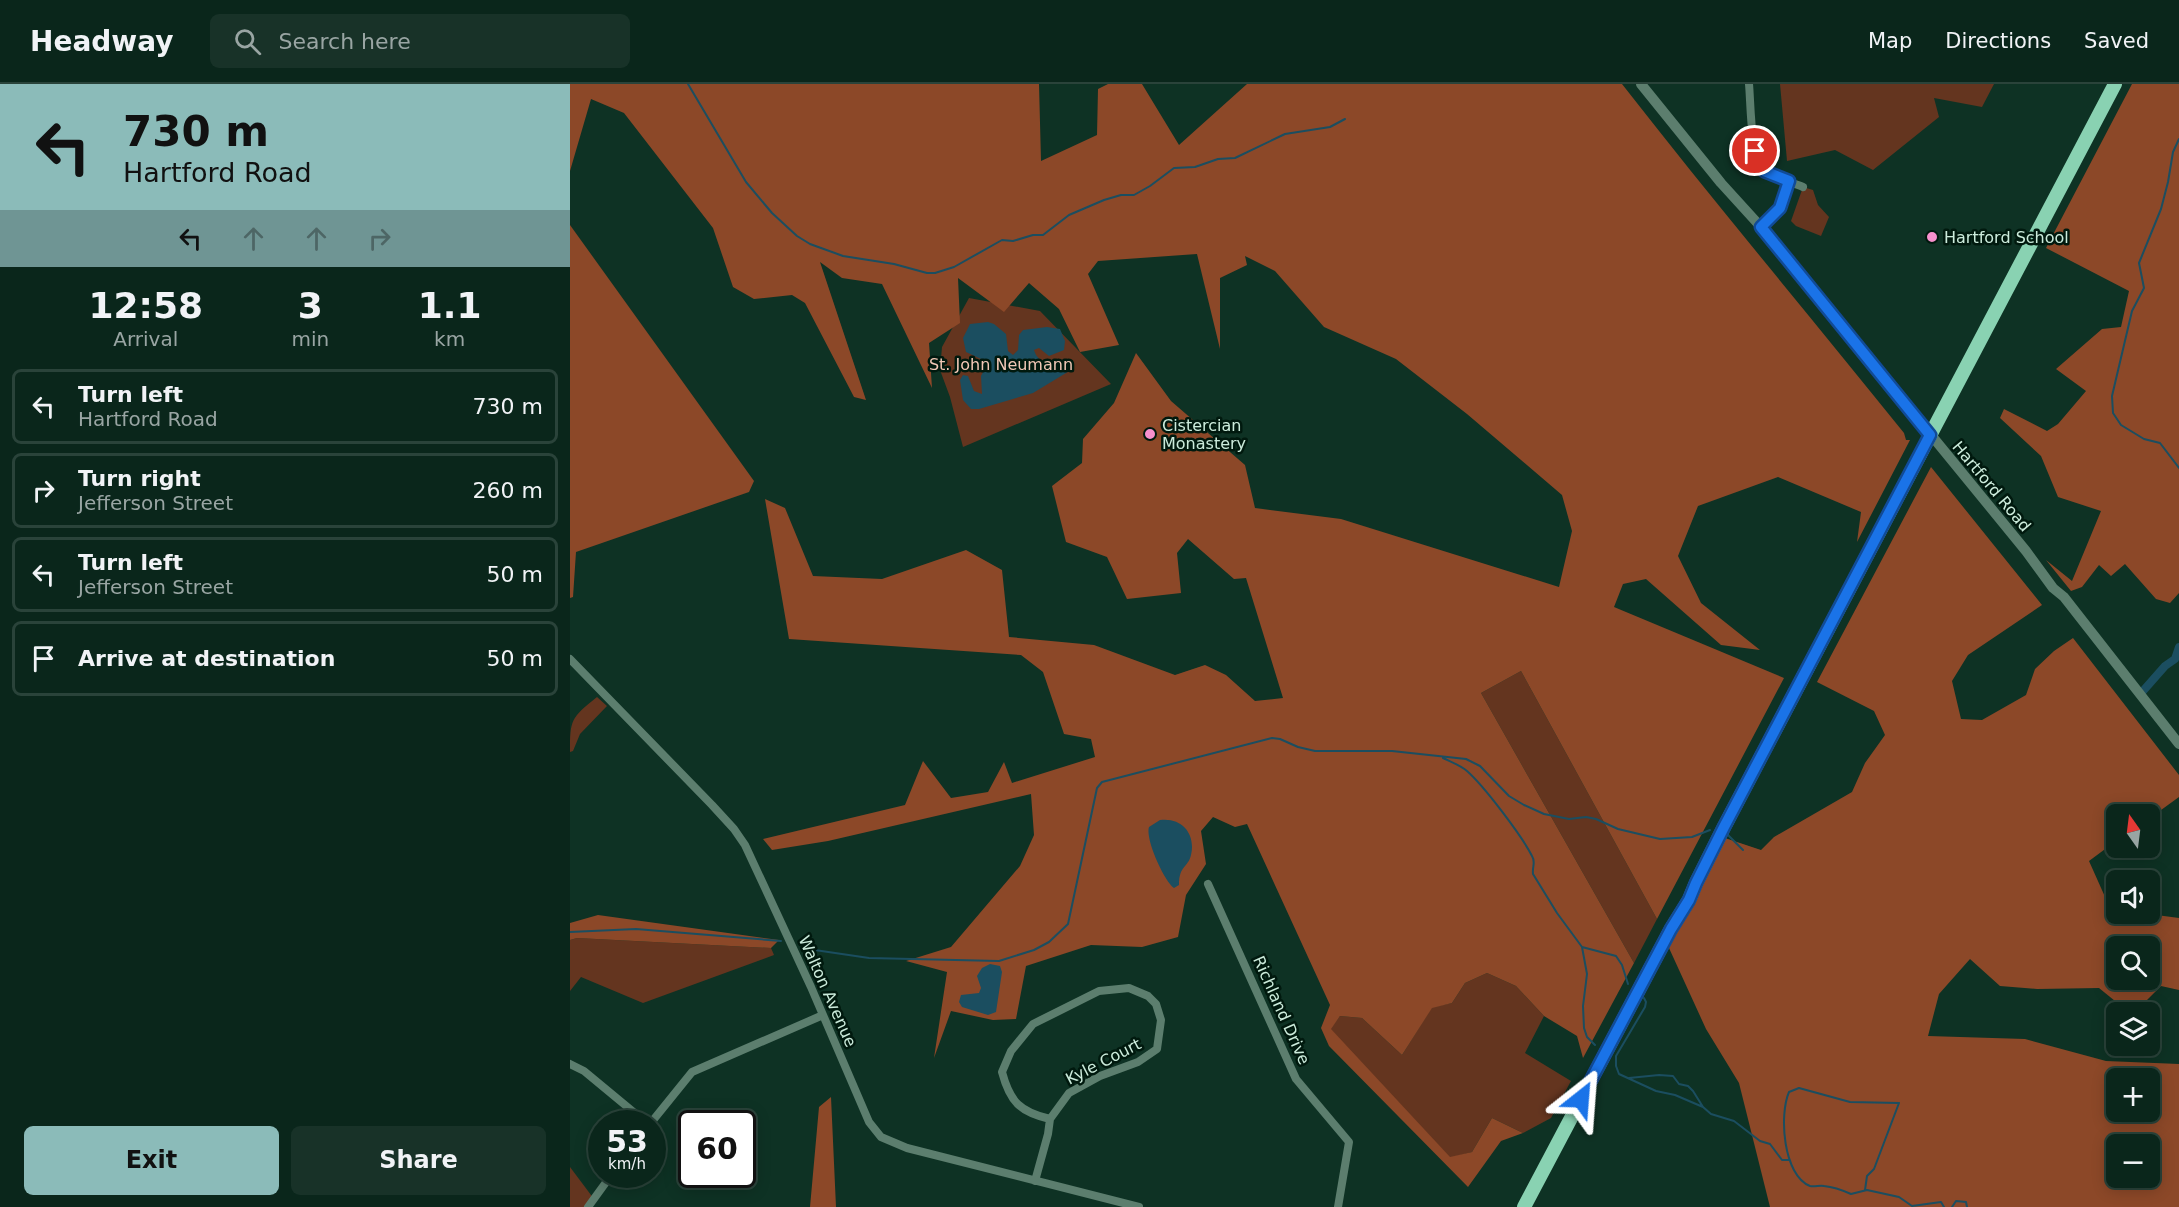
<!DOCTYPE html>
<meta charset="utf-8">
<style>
:root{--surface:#0a261b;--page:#183228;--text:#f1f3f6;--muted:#99a5a3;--line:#2a433a;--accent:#8bbbb9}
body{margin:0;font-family:"DejaVu Sans",sans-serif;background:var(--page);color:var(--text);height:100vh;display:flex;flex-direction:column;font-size:22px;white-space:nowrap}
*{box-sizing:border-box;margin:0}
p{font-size:20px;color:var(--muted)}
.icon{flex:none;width:33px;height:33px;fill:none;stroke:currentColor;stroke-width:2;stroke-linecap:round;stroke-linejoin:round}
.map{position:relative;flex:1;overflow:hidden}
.side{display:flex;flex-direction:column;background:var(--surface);width:570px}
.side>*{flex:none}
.banner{background:#8bbbb9;color:#111;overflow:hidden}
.needle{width:39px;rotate:346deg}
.controls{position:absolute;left:1536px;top:720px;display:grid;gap:12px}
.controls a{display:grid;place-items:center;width:54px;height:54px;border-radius:9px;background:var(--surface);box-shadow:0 3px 15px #0003,0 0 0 2px var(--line);font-size:30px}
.speed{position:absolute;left:18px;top:1026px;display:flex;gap:12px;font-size:30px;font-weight:700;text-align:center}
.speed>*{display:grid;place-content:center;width:78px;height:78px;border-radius:50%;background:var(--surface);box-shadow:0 3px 15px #0003,0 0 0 2px var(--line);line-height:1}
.speed small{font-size:15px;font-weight:400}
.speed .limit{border:3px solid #111;border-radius:9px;background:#fff;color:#111}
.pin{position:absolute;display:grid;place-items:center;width:51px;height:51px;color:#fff;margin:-26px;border:3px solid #fff;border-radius:50%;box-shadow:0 2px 6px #0007}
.me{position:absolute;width:66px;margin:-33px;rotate:28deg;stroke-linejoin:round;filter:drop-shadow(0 0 4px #0008)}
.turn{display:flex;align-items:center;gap:21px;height:126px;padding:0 24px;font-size:27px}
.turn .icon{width:78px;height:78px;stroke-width:2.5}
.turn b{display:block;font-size:42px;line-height:51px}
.lanes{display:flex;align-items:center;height:57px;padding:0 24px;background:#0003;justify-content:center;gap:30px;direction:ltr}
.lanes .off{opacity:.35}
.eta{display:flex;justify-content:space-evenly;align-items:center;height:102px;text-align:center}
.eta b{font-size:36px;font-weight:800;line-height:42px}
.primary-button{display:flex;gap:12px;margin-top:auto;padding:12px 24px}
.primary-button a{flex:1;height:69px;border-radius:9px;background:var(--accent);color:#111;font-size:24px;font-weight:800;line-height:69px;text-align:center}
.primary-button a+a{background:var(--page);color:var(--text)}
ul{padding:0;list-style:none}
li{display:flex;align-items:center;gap:18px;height:75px;margin:0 12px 9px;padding:0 12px;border:3px solid var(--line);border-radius:9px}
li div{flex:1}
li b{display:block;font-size:22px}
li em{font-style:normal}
header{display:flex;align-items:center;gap:36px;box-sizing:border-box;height:84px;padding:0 30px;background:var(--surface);border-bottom:2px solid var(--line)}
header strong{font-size:28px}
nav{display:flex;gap:33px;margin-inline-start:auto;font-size:21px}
.search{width:420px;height:54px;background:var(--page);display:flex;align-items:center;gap:15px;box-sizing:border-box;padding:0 21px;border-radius:9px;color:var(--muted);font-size:22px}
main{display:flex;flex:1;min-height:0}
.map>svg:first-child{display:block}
.green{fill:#64351f}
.forest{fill:#8c4828;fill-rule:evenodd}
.water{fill:#1b4e60}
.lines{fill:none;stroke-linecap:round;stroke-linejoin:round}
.stream{stroke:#1b4e60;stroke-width:2}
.canal{stroke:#1b4e60;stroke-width:8}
.minor{stroke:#5c7e6e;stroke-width:8}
.tertiary{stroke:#5c7e6e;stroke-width:10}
.primary{stroke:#89d2b2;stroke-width:14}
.route-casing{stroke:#114b97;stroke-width:15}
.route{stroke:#1a73e8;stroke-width:10}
.poi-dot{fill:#f790cd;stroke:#00190e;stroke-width:2}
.labels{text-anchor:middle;stroke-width:5;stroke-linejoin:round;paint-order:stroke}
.poi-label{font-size:16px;fill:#ccecdc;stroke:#00190e;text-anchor:start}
.park-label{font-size:16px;fill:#f1c8b6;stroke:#00190e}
.street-label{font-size:16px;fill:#ccecdc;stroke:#00190e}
</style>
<header>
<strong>Headway</strong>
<div class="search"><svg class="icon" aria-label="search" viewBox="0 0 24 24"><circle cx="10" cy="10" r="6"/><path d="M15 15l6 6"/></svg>Search here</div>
<nav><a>Map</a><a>Directions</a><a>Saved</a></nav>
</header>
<main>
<section class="side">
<div class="banner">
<div class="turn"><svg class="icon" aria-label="left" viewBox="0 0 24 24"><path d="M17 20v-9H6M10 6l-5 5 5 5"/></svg><div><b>730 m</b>Hartford Road</div></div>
<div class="lanes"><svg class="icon" aria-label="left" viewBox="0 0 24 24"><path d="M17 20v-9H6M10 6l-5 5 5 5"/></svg><svg class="icon off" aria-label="ahead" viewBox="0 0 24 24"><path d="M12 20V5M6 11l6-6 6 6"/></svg><svg class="icon off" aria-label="ahead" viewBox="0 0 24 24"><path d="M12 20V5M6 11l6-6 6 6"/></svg><svg class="icon off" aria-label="right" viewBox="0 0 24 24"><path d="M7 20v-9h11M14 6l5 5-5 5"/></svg></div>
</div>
<div class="eta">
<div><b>12:58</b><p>Arrival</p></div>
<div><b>3</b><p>min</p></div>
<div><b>1.1</b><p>km</p></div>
</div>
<ul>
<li><svg class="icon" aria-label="left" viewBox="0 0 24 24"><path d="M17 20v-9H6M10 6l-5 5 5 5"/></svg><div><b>Turn left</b><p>Hartford Road</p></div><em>730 m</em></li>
<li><svg class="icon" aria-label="right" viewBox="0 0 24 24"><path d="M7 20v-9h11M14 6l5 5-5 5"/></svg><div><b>Turn right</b><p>Jefferson Street</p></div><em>260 m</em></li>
<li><svg class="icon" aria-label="left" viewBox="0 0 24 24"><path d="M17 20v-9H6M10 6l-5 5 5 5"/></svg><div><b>Turn left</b><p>Jefferson Street</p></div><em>50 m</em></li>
<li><svg class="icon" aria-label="arrive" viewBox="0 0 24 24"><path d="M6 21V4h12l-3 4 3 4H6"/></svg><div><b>Arrive at destination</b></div><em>50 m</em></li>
</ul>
<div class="primary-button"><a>Exit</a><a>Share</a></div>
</section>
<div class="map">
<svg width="1609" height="1123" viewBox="0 0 1609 1123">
<rect width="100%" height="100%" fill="#0e3224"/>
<path class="green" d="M1210,0h214l-12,23 -48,-9 5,19 -66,53 -38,-20 -48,11z
M1233,103l10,3 5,15 11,12 -8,19 -25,-10 -5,-5z
M399,214l71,13 71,73 -148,63 -13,-50 -10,-27 2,-23z
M951,587l136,248 -23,44 -153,-270z
M27,613l10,9 -27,28 -7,17 -3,1c0,-33 1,-34 27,-55z
M7,854l194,10 3,7 -131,48 -62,-26 -11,14v-51z
M917,889l29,13 28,30 -19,37 46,28 -20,37 -28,15 -31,-15 -20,34 -22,6 -120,-129 10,-13 22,2 40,37 30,-48 20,-4 13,-20z
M0,1083l24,32 -5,8h-19z"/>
<path class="forest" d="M0,0h469l2,77 56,-26 1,-46 10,-5h34l37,61 68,-61h375c92,118 188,232 282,349l2,7h4l-53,102 4,-30 -83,-35 -80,29 -20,50 23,47 59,47 -39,-5 -75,-66 -23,5 -9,23 170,71 -127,241 -136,-248 -40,22 153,270 -51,95 -6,-22 -33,-20 -28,-30 -29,-13 -22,10 -13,20 -20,5 -30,47 -40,-37 -22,-2 -9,13 119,128 22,-5 20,-34 31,15 -22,8 -33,46 -139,-141 -8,-18 9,-23 -83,-181 -12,3 -22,-10 -12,14 5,33 -20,31 -8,42 -36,10 -51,-2 -65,21 -10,53 -23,1 -42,-9 -17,47 13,-86 -41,-11 45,-14 69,-81 14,-31 -3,-41 -203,47 -56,9 -9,-11 142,-34 18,-44 28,37 37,-6 16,-30 8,21 83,-26 -4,-18 -27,-5 -21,-62 -22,-17 -232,-16 -24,-140 20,9 28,68 69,3 84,-29 36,20 7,67 85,8 81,30 30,-10 21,10 29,26 28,-3 -37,-120 -12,1 -46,-40 -11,14 4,40 -54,6 -20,-42 -41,-15 -14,-56 30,-23 1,-24 31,-36 22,-50 35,48 74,64 10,43 86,11 218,68 13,-56 -10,-36 -95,-81 -71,-55 -72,-32 -49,-56 -30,-15 2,9 -27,13v71l-23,-95 -99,7 -10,13 31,71 -39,7 -21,-43 -30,-26 -25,29 -46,-34 2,45 -31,20 3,45 -50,-104 -40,-6 -22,-16 46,138 -12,-3 -49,-94 -13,-8 -38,4 -21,-12 -20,-59 -89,-115 -33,-14 -21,72z
M1562,0h47v509l-9,10 -14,-4 -31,-35 -14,12 -12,-11 -17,22 -11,4 -25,-31 26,21 29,-70 -43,-14 -17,-41 -41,-38 4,-9 43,22 11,-7 28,-33 -30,-22 46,-40 19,-2 8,-36 -83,-43z
M0,141l184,256 -5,11 -173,60 -3,45 -3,1z
M1361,383l111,138 -74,50 -16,26 9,38 21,1 44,-25 9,-26 19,-18 19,-13 106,137v22l-29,21v-4h-34v27l-27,20 21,47 6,1v5h33l30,4v72l-18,-4 -20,20 -26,-5 -16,-13 -62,1 -37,-3 -30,-27 -31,35 -11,42 97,3 81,22 73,3v143h-409l-31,-124 -33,-54 -37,-81 53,-111 39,13 13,-13 78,-45 13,-29 20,-28 -11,-24 -57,-29zM1546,862h34v34h-34zM1546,994h34v34h-34zM1546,1060h34v34h-34z
M28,831l181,25 -8,8 -194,-10 -7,2v-17z
M261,1013l5,110h-26l9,-100z"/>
<path class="water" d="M418,238l6,2 12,10 2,17 5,4 5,-5 1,-15 4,-5 24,-3 13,2 5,12 -1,9 -15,6 -10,-8 -5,2 2,5 10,12h5l13,-7 6,4 1,6 -38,23 -54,16h-8l-8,-9 -3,-20 3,-5 5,1 6,15 8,3 -1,-18 5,-10 -5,-7 -15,-7 -3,-14 7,-14z
M590,736c22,-3 36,14 31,35 -3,13 -12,10 -12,30l-5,3c-10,-7 -29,-49 -25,-61z
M420,880l10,2 2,6 -6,40 -8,3 -26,-8 -3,-5 2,-7 18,-2 2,-5 -4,-12 5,-8z"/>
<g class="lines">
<path class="stream" d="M118,0l58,98 26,31 25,23 13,8 33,12 51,8 33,9h8l19,-6 48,-27 11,1 20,-6h10l26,-20 35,-15 17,-5h13l16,-9 24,-18 21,-1 23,-8 17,-1 50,-24 45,-7 15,-8
M1609,55l-6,13 -5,30 -7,27 -22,54 5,25 -12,23 -20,85 1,17 8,12 23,14 16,4 19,25
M873,674c8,4 17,7 24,13 17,15 55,65 65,85 4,6 0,11 1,18l24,39 25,34 5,27 -4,32 1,22 3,9 8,8
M1156,749l17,17
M0,848l66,-3 145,12
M1012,863l34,9 6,9 6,19
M238,865l61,9 130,3 35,-11 15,-8 19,-18 29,-136 5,-6 170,-44 8,1 18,8 17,4h77l74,8 14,7 29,30 15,9 20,9 25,5 17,-2 10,2 22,10 42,10 32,-2 18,-7
M1074,914l2,4 -1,5 -29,49v10l3,8 37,17 19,4 28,12
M1059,994l30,-3 14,1 6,8 9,2 5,5 10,16 8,7 23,7 26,20 10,3 12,16h7
M1295,1106l2,-14 7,-7 25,-66 -49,-1 -51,-14 -10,4c-10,23 -6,83 21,94 5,1 10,-1 14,0 10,1 18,4 27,8l16,-4 32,7 13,9 29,-4 3,5
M1382,1123l4,-6 10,1 1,5"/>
<path class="canal" d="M1573,607l22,-25 10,-7 4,-12"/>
<path class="minor" d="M1179,0c2,21 1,72 15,86 9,9 28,12 39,17
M1191,143c17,-12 23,-26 28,-46
M0,575l142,146 22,24 11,16 66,142 58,135 12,15 26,11 232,59
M638,800l88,195 53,63 -11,65
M0,980l14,7 64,53
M80,1040l42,-52 131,-57
M465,1097l13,-47 2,-15 19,-26 31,-17 38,-14 19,-13 4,-29 -5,-16 -8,-8 -19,-8 -30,3 -66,33 -22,27 -9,21c8,30 18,40 48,47
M18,1123l24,-33"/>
<path class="tertiary" d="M1071,0l80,99 40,44 265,324 27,37 11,9 115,147"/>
<path class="primary" d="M954,1123l147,-278 18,-29 7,-17 28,-56 391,-743"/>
</g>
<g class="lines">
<defs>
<path id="route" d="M1011,1015l90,-170 18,-29 7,-17 28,-56 206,-392 -169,-208 19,-19 9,-27 -25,-10 -9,-20"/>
</defs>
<use href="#route" class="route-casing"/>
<use href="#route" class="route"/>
</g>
<g class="poi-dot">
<circle cx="1362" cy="153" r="6"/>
<circle cx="580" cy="350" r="6"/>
</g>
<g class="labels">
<g class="poi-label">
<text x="1374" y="159">Hartford School</text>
<text x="592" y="347">Cistercian<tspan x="592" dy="18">Monastery</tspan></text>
</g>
<g class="park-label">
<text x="431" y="286">St. John Neumann</text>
</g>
<g class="street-label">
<text transform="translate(1422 402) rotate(50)" y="6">Hartford Road</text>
<text transform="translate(258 907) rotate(66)" y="6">Walton Avenue</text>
<text transform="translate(712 926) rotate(66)" y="6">Richland Drive</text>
<text transform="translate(533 977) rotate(-27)" y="6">Kyle Court</text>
</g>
</g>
</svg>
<div class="controls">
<a><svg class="needle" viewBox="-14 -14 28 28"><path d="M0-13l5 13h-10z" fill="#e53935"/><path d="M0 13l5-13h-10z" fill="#99a5a3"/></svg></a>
<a><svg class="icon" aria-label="sound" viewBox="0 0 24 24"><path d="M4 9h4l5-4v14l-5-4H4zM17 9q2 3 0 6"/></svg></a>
<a><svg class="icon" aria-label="search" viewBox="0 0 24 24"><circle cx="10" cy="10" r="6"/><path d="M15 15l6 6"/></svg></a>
<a><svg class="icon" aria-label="layers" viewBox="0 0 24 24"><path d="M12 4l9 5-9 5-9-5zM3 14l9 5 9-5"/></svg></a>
<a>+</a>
<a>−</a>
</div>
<div class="speed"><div>53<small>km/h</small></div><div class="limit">60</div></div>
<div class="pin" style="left:1185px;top:67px;background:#d93025"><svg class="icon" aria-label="arrive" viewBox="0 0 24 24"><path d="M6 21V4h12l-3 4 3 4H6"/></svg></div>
<svg class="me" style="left:1011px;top:1015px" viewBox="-20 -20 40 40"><path d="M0-17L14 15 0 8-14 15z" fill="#1a73e8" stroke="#fff" stroke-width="4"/></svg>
</div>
</main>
